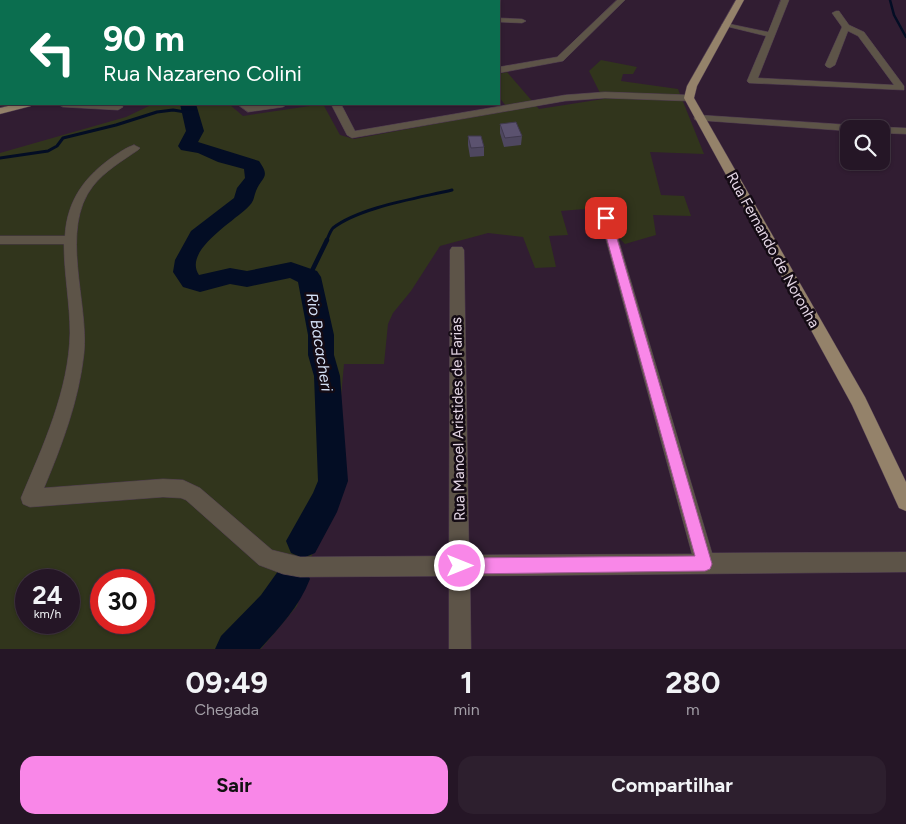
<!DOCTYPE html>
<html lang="pt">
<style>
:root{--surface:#251626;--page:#2d1f2e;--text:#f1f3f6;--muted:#a39fa7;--line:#423543;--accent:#f987e8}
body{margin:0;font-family:Figtree,sans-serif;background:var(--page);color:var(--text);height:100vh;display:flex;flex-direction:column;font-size:19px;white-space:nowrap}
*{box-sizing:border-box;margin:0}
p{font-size:16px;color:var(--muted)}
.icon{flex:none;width:28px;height:28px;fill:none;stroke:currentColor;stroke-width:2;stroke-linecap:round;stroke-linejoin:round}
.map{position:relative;height:649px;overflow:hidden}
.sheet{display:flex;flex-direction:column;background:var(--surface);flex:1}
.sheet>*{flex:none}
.hud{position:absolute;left:0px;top:0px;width:500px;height:105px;box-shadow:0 1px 4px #0004,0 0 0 1px var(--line);background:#0b6e4f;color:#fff;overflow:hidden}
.fabs{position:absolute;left:840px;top:120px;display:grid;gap:10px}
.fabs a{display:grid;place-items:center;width:50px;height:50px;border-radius:10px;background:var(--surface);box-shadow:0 1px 4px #0004,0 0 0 1px var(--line);font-size:25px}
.speed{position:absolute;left:15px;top:569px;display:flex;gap:10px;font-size:25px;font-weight:700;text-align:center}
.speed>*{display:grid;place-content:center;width:65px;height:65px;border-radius:50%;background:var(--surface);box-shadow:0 1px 4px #0004,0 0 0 1px var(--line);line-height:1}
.speed small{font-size:12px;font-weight:400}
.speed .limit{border:8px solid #d22;background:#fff;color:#111}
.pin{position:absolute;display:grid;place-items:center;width:42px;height:42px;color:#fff;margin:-21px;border-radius:10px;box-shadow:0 2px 8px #0006}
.me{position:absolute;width:55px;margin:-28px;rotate:90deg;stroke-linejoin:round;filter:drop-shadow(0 0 4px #0008)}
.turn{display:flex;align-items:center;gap:18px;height:105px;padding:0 20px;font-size:22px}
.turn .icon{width:65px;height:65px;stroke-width:2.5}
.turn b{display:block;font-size:35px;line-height:42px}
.eta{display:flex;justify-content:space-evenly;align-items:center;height:85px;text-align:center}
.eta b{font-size:30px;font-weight:700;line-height:35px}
.action{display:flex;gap:10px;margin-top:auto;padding:10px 20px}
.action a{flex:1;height:58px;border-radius:15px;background:var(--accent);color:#111;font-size:20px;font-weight:700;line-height:58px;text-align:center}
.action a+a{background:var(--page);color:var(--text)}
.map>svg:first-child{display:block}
.green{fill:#31351c;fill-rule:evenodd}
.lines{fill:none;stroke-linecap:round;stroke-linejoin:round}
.stream-far2{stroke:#030d24;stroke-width:2.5}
.stream-far1{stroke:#030d24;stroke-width:3}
.stream{stroke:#030d24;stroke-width:4.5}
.river{fill:#030d24;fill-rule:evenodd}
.minor-casing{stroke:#4e3b4f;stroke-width:1}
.major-casing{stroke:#4e3b4f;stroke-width:1}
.minor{fill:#5d5448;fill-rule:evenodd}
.major{fill:#94826a;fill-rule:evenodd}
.wall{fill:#4e475f}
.building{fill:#5b526f;stroke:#40394e}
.route{fill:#f987e8;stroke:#a25897}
.labels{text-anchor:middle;stroke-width:5;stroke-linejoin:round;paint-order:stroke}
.street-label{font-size:15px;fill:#e6d8e7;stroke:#140b14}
.water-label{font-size:16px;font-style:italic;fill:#d3dff5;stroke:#140b14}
</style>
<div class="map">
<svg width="906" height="649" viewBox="0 0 906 649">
<rect width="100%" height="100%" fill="#311d32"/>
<path class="green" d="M601,60l36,7 -4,7h-10l-2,7 57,8 26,65 -54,-2 11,43 23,1 7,20 -38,-1 3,20 -31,9c-8,-7 -10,-14 -15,-23 -9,-17 -33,-11 -49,-10l7,24 -19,1 7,31 -21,1 -12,-31 -35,-4 -48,13 -29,45 -18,22 -5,11 -4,40h-40l-11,120 -36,122 -36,43h-261v-496l126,-36 27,-13h76l14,12 80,-12 17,31 14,4 155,-29 -10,-13v-23l8,-2 32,37 64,-10 -14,-28zM26,580h43v42h-43zM101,580h43v42h-43z"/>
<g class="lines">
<path class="stream-far2" d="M890,0l4,15 12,22
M59,1l3,-1"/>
<path class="stream-far1" d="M0,158l48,-7 9,-5 6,-8 53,-13 41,-13 16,-2 19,3
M326,242c2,-4 4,-11 7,-14 27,-21 86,-30 119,-38"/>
<path class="stream" d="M309,277l18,-37"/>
<path class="river" d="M180,104h16l8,27 -6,11 61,19c12,17 3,15 -3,30 -2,5 -2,10 -6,14 -13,15 -68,45 -51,70l31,-7 17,3 44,-9 26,9 4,6 13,58v20l6,21 8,105 -11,31 -22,41 -12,5 -12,-5 -5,-12 27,-48 5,-12 -4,-105 -6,-21v-20l-10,-53 -8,-4 -43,9 -17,-3 -30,8 -17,-5 -10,-15 2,-12 16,-29 43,-33 3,-10 8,-10 -1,-9 -26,-7 -20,-9 -17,-3 -3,-4 8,-15z
M293,562l12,5 5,12c-11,28 -30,48 -50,70h-45l6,-13 40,-41 20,-28z"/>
<defs>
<path id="minor" d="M368,0h12l1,1h-12z
M617,0h8l-62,61 -64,12v-6l58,-10z
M781,0h8l-31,78 136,7 -36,-49 -10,-5 -13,34 -5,3 -3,-1 -2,-2 17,-38 -10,-14 4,-2h3l10,14 15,7 40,54v4l-155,-7 -2,-2 19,-45 -45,-11 4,-2 43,9z
M499,18l23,1 4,2 -4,2 -23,-1z
M605,92l84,3 5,3 -5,3 -84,-3 -40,3 -213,37 -5,-3 -16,-31h10l14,27 210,-36z
M58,104h56l8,1 1,2 -5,3 -55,-3z
M237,104h11l2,2 38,-2 -5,3 -35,5z
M699,115l168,11 5,3h-23v2l-154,-11 -1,-2z
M881,127l25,1v6l-25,-1v-4h-4z
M134,145l6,3 -2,2c-16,11 -33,21 -45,36 -34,43 -4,117 -9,167 -5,47 -22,92 -40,135l119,-9 20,1 17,8 72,62 28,7 149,-1 1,-306 2,-3h10l2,3 5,305 223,-1 -92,-336 6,-4 6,4 100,335 194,-1v20l-436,4 1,73h-22v-73l-149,1 -17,-3 -24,-9 -73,-65 -5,-2 -18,-1 -133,10 -7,-3 -2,-6c22,-52 48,-108 49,-165 0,-30 -6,-59 -6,-89h-64v-8h65c2,-36 20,-60 49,-80 6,-4 13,-9 20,-11z"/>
<path id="major" d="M736,0h8l-47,86 -3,12 171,299 41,85v29l-7,-3 -47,-103 -168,-307 3,-12z
M16,104h16l-1,2 -31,8v-6z"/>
</defs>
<use href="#minor" class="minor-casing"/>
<use href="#major" class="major-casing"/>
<use href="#minor" class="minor"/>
<use href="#major" class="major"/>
</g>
<path class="wall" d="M500,124l22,12 -1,9 -17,2 -4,-14z
M468,136l16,11v9l-14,1 -2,-12z"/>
<path class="building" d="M516,122l6,14 -17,2 -5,-14z
M468,136h13l3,11 -13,1z"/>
<path class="route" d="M606,215l5,3 101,346 -2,5 -5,2 -245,3 -6,-3 -2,-5 2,-6 6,-2 235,-2 -94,-338z"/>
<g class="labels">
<g class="street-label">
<text transform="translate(773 250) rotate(61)" y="5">Rua Fernando de Noronha</text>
<text transform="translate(458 419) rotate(-91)" y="5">Rua Manoel Aristides de Farias</text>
</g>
<g class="water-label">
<text transform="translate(320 342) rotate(81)" y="6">Rio Bacacheri</text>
</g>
</g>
</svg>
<div class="fabs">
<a><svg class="icon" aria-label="search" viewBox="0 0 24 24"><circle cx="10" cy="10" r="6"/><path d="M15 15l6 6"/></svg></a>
</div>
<div class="speed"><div>24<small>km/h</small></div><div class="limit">30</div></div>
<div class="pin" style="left:606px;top:218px;background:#d93025"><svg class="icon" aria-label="arrive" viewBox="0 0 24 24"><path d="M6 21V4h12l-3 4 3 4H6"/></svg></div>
<svg class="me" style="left:460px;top:566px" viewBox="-20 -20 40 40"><circle r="17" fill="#f987e8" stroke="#fff" stroke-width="3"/><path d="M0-11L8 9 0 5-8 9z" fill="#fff"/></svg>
<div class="hud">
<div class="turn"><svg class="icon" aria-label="left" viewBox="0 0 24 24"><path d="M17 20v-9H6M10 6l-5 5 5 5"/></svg><div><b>90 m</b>Rua Nazareno Colini</div></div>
</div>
</div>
<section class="sheet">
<div class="eta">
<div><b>09:49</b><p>Chegada</p></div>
<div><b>1</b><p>min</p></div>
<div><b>280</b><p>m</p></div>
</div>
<div class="action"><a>Sair</a><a>Compartilhar</a></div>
</section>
